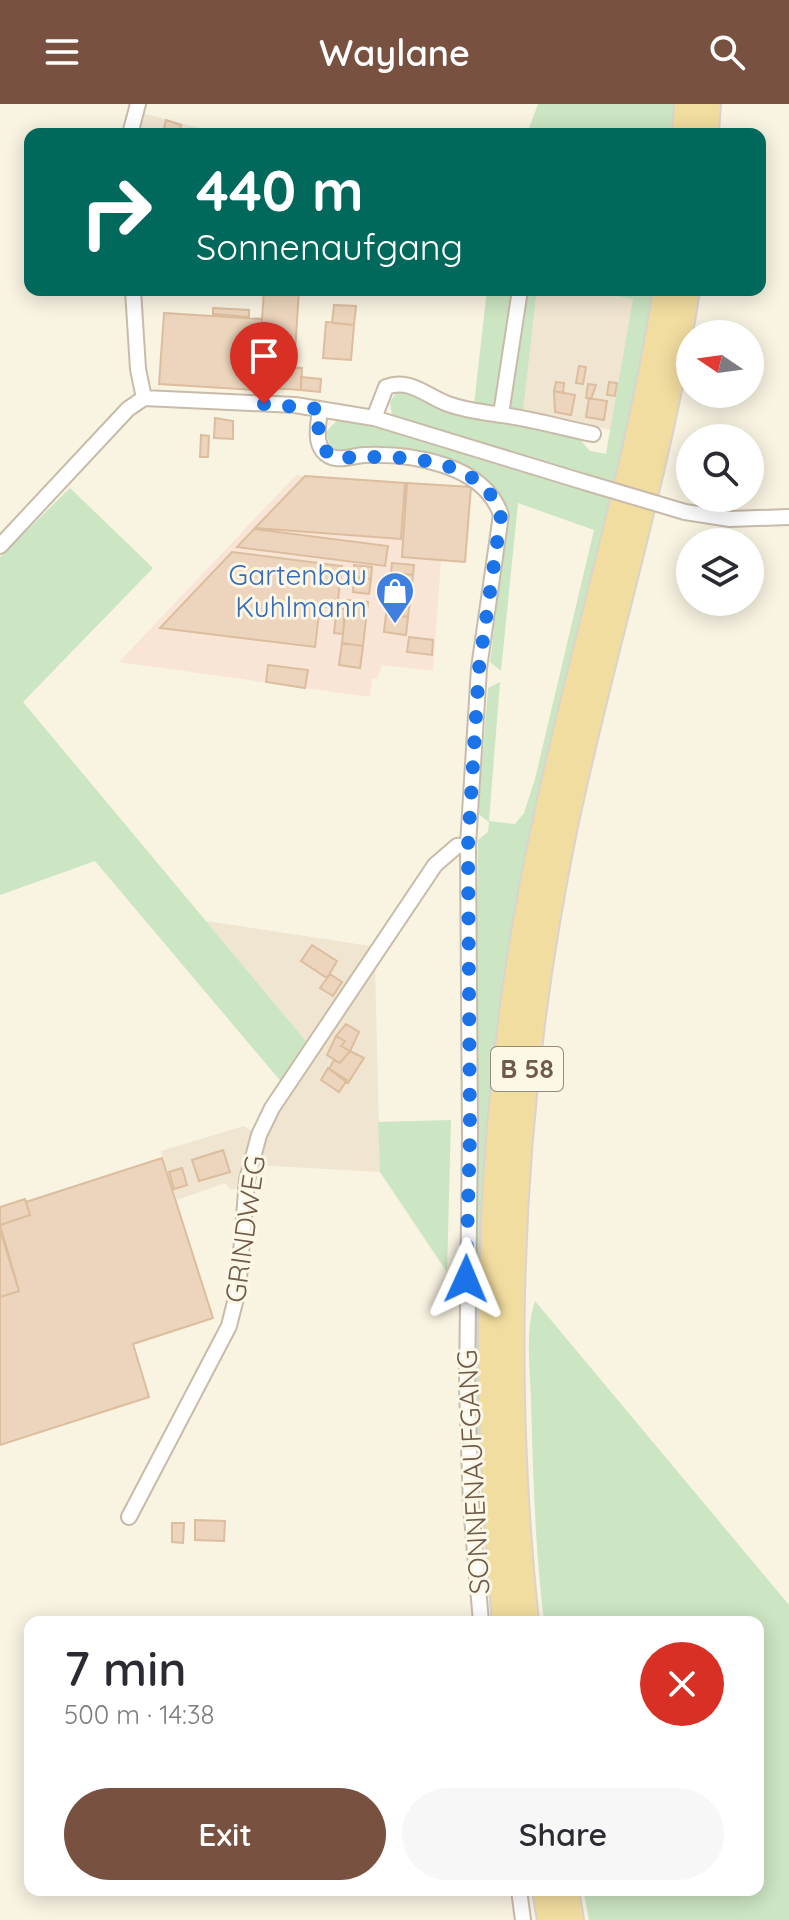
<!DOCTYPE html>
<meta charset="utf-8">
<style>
:root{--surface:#fff;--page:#f7f7f7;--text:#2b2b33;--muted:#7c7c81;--accent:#785141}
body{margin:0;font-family:Quicksand,sans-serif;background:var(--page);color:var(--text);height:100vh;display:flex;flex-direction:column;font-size:30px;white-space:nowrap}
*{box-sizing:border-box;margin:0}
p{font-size:26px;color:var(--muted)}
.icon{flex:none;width:44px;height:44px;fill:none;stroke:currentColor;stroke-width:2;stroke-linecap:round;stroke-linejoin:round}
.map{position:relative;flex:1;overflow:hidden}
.side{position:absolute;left:24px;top:1512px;width:740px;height:280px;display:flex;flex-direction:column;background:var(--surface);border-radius:16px;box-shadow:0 4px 20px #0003}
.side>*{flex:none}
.banner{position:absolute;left:24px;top:24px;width:742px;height:168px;border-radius:16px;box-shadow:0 4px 20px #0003;background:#00695c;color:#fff;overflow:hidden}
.needle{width:52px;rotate:283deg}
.fabs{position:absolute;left:676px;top:216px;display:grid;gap:16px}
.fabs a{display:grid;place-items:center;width:88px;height:88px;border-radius:50%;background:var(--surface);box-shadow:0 4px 20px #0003;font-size:40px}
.pin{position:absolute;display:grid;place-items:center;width:68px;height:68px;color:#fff;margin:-82px -34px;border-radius:50% 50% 50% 0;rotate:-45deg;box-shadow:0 0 8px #0007}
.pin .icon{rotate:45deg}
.me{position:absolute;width:88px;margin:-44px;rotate:1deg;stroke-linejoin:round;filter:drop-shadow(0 0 6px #0008)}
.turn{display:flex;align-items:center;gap:28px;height:168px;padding:0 40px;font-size:36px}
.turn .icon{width:104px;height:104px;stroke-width:2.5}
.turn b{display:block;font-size:56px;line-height:68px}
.round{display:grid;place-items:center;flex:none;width:84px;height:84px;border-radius:42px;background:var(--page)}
.headline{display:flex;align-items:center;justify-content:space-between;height:136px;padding:0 40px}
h1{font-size:48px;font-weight:600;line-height:60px}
.primary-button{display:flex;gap:16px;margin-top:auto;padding:16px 40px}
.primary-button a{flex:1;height:92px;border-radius:48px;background:var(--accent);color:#fff;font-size:32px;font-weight:600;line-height:92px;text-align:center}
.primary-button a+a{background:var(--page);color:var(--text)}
header{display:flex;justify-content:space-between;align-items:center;height:104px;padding:0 40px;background:var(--accent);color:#fff;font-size:36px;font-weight:600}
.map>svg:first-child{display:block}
.residential{fill:#f0e5d1}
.commercial{fill:#f8e5d6}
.green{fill:#cce5c2}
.building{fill:#ecd5bc;stroke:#dcbd9e;stroke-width:2}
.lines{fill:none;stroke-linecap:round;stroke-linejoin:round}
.street-casing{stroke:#c8bbaa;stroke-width:18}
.primary-casing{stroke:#d9d4d0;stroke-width:28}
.street{stroke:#fff;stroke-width:14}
.primary{stroke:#f2dda0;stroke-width:24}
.street-bridge-casing{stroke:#c8bbaa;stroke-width:18;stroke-linecap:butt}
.street-bridge{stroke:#fff;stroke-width:14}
.route{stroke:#1a73e8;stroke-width:14;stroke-dasharray:0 25.2}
.labels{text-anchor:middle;stroke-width:6;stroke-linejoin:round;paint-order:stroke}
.shield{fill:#fdf7e7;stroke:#998a7a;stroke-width:2}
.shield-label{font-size:26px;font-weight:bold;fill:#6e5b4b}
.shop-label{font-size:28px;fill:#366cbe;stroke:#fdf7e7;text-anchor:end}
.street-label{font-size:28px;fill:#6e5b4b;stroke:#fdf7e7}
</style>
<header><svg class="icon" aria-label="menu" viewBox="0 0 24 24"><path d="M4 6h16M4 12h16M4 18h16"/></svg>Waylane<svg class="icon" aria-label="search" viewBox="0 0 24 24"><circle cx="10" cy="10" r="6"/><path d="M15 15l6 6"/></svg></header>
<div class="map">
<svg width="789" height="1816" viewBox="0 0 789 1816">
<rect width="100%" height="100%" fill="#f9f3e2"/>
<path class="residential" d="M142,9l81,21h-87z
M537,186h46l51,9 -23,131 -88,-18z
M206,817l171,26 -66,100z
M375,861l5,207 -126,-7 24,-54z
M244,1022l9,6 -12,55 -10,3 -6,-7 -48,17 -16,-49z"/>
<path class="commercial" d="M296,371l175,12 -30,73 -8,111 -51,-6 -5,14h-5l-2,18 -251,-35z"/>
<path class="green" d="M538,0h139l-2,30h-148z
M487,186h29l-19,124 -24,-1z
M523,186h14l-14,122 -15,-5z
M583,186h74l-40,194 -225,-69 -2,-13 8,-12 176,43 16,18 16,3 27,-155z
M339,314l31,5 243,76 -53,213 -75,775h-8l-4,-185 5,-462 10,-8 1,-10 -11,-8 10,-126 12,-6 -11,139 26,3 9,-11 11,-34 59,-249 -76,-27 -17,168 -11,-9 17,-146c-7,-51 -89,-71 -133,-70 -16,1 -27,9 -43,3l-5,-17z
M70,384l83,80 -130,134 288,345 -28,37 -188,-223 -95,34v-338z
M451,1016l-4,152 -67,-100 -2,-50z
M535,1197l254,304v315h-200l-6,-30h175v-268h-214c-9,-74 -11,-148 -13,-223 -1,-31 -6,-68 4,-98z"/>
<path class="building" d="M166,16l15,5 -1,8 -16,-5z
M264,186h35l-5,77 -35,-2z
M334,201l22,1 -2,19 -22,-2z
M213,204l36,2v7l-36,-3z
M164,209l98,6 -5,71 -98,-6z
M326,218l28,3 -3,35 -28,-2z
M272,262l30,2 -1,22 -31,-2z
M579,262l7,1 -3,17 -7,-1z
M301,273l20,2 -1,13 -19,-2z
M556,278l8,1 -1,10 -9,-2z
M609,278l8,1 -2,13 -8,-1z
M588,280l8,1 -5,14 -5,-1z
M554,287l21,4 -4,20 -16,-3z
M589,294l18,3 -3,19 -18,-3z
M215,314l18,3v18l-19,-1z
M201,331l8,1 -1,21h-8z
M305,372l100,7 -4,56 -146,-11z
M407,379l64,4 -6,75 -63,-5z
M254,425l134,17 -3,20 -148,-19z
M232,448l110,14 -5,42 -17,-2 -5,41 -155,-19z
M392,459l22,2 -1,10 -22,-3z
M354,461l18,2 -1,12 -17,-2z
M391,468l22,3 -5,42 -22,-3z
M354,473l17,2 -2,15 -16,-2z
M347,496l21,2 -5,44 -21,-3z
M337,504l8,1 -2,25 -9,-1z
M386,510l22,3 -2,18 -22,-3z
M409,533l24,3 -1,15 -25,-3z
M342,539l21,3 -3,22 -21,-3z
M268,561l40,5 -3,18 -39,-6z
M312,841l25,16 -10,17 -26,-17z
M330,870l12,8 -9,14 -13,-8z
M346,920l13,8 -9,19 -9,-5 4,-5 -9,-5z
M336,932l9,5 -4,5 9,5 -10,12 -13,-8z
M350,947l14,7 -16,25 -19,-14 5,-9 6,3z
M328,964l19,12 -8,12 -18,-12z
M223,1046l7,22 -31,9 -7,-21z
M162,1054l51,160 -80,26 16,53 -149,48v-148l19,-6 -19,-66 30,-10 -4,-13z
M182,1064l5,17 -13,4 -5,-17z
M25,1095l5,16 -30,10v-18z
M0,1126l19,61 -19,6z
M195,1416l30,1 -1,20 -29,-1z
M172,1419h12l-1,20 -11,-1z"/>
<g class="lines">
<defs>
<path id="street" d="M130,30l8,-30
M133,186l5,79 6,29
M320,305c-1,13 -6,31 3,42 11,13 27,5 41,4 47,-2 120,9 137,60l-22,153 -11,177 2,290 -3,252 4,119 10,116
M501,310l19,-124
M374,314l210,64
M685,408l45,7 59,-2
M0,442l128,-137 16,-11 151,7 79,13 12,-31c25,-9 40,9 62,17 19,7 35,8 54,11 31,4 61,13 91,19
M129,1413l100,-191 9,-36 9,-110 12,-45 13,-27 163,-243 22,-19 11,-1
M519,1786l4,30"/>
<path id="primary" d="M685,30l2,-30
M706,30l2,-30
M505,1518c-26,-268 -17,-540 41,-803 38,-177 92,-350 120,-529
M526,1518c-28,-266 -15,-535 39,-796 38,-180 94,-355 122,-536
M545,1786l5,30
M566,1786l5,30"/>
</defs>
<use href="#street" class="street-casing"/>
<use href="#primary" class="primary-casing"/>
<use href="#street" class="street"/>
<use href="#primary" class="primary"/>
<defs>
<path id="street-bridge" d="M584,378l101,30"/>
</defs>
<use href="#street-bridge" class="street-bridge-casing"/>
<use href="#street-bridge" class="street-bridge"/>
</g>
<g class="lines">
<path class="route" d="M264,300l56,5c-2,21 -5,36 14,49 54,-2 146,-7 167,57l-22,153 -11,177 2,290 -4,144"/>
</g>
<defs>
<symbol id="shop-pin" viewBox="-11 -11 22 30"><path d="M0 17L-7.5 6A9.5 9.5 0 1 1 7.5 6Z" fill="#3f7fe0" stroke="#fdf7e7"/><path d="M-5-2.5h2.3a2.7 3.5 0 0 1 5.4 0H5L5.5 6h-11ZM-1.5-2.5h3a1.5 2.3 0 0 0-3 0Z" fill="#fff"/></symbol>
</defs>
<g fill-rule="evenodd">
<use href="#shop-pin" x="373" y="465" width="44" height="60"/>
</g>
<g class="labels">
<rect class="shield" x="491" y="943" width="72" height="44" rx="6"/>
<g class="shield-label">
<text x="527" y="974">B 58</text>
</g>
<g class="shop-label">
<text x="367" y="481">Gartenbau<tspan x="367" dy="32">Kuhlmann</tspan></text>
</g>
<g class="street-label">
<text transform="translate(245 1125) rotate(-82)" y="10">GRINDWEG</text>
<text transform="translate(473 1368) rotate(-93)" y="10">SONNENAUFGANG</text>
</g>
</g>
</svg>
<div class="fabs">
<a><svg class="needle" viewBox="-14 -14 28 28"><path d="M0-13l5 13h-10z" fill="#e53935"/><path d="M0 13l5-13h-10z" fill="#7c7c81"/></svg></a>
<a><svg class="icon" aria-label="search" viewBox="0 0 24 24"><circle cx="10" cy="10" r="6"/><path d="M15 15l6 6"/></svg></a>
<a><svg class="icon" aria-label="layers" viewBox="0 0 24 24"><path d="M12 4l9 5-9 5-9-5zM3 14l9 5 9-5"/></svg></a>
</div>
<div class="pin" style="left:264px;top:300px;background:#d93025"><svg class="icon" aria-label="arrive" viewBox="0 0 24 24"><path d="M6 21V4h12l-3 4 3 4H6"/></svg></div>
<svg class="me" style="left:466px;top:1175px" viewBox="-20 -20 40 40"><path d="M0-17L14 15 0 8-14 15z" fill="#1a73e8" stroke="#fff" stroke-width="4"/></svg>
<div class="banner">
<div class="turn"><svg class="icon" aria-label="right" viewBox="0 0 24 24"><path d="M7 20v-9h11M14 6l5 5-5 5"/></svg><div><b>440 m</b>Sonnenaufgang</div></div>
</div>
<section class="side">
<div class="headline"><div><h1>7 min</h1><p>500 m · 14:38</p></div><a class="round" style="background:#d93025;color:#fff"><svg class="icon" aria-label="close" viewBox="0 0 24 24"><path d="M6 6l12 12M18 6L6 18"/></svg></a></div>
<div class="primary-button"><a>Exit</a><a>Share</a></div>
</section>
</div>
